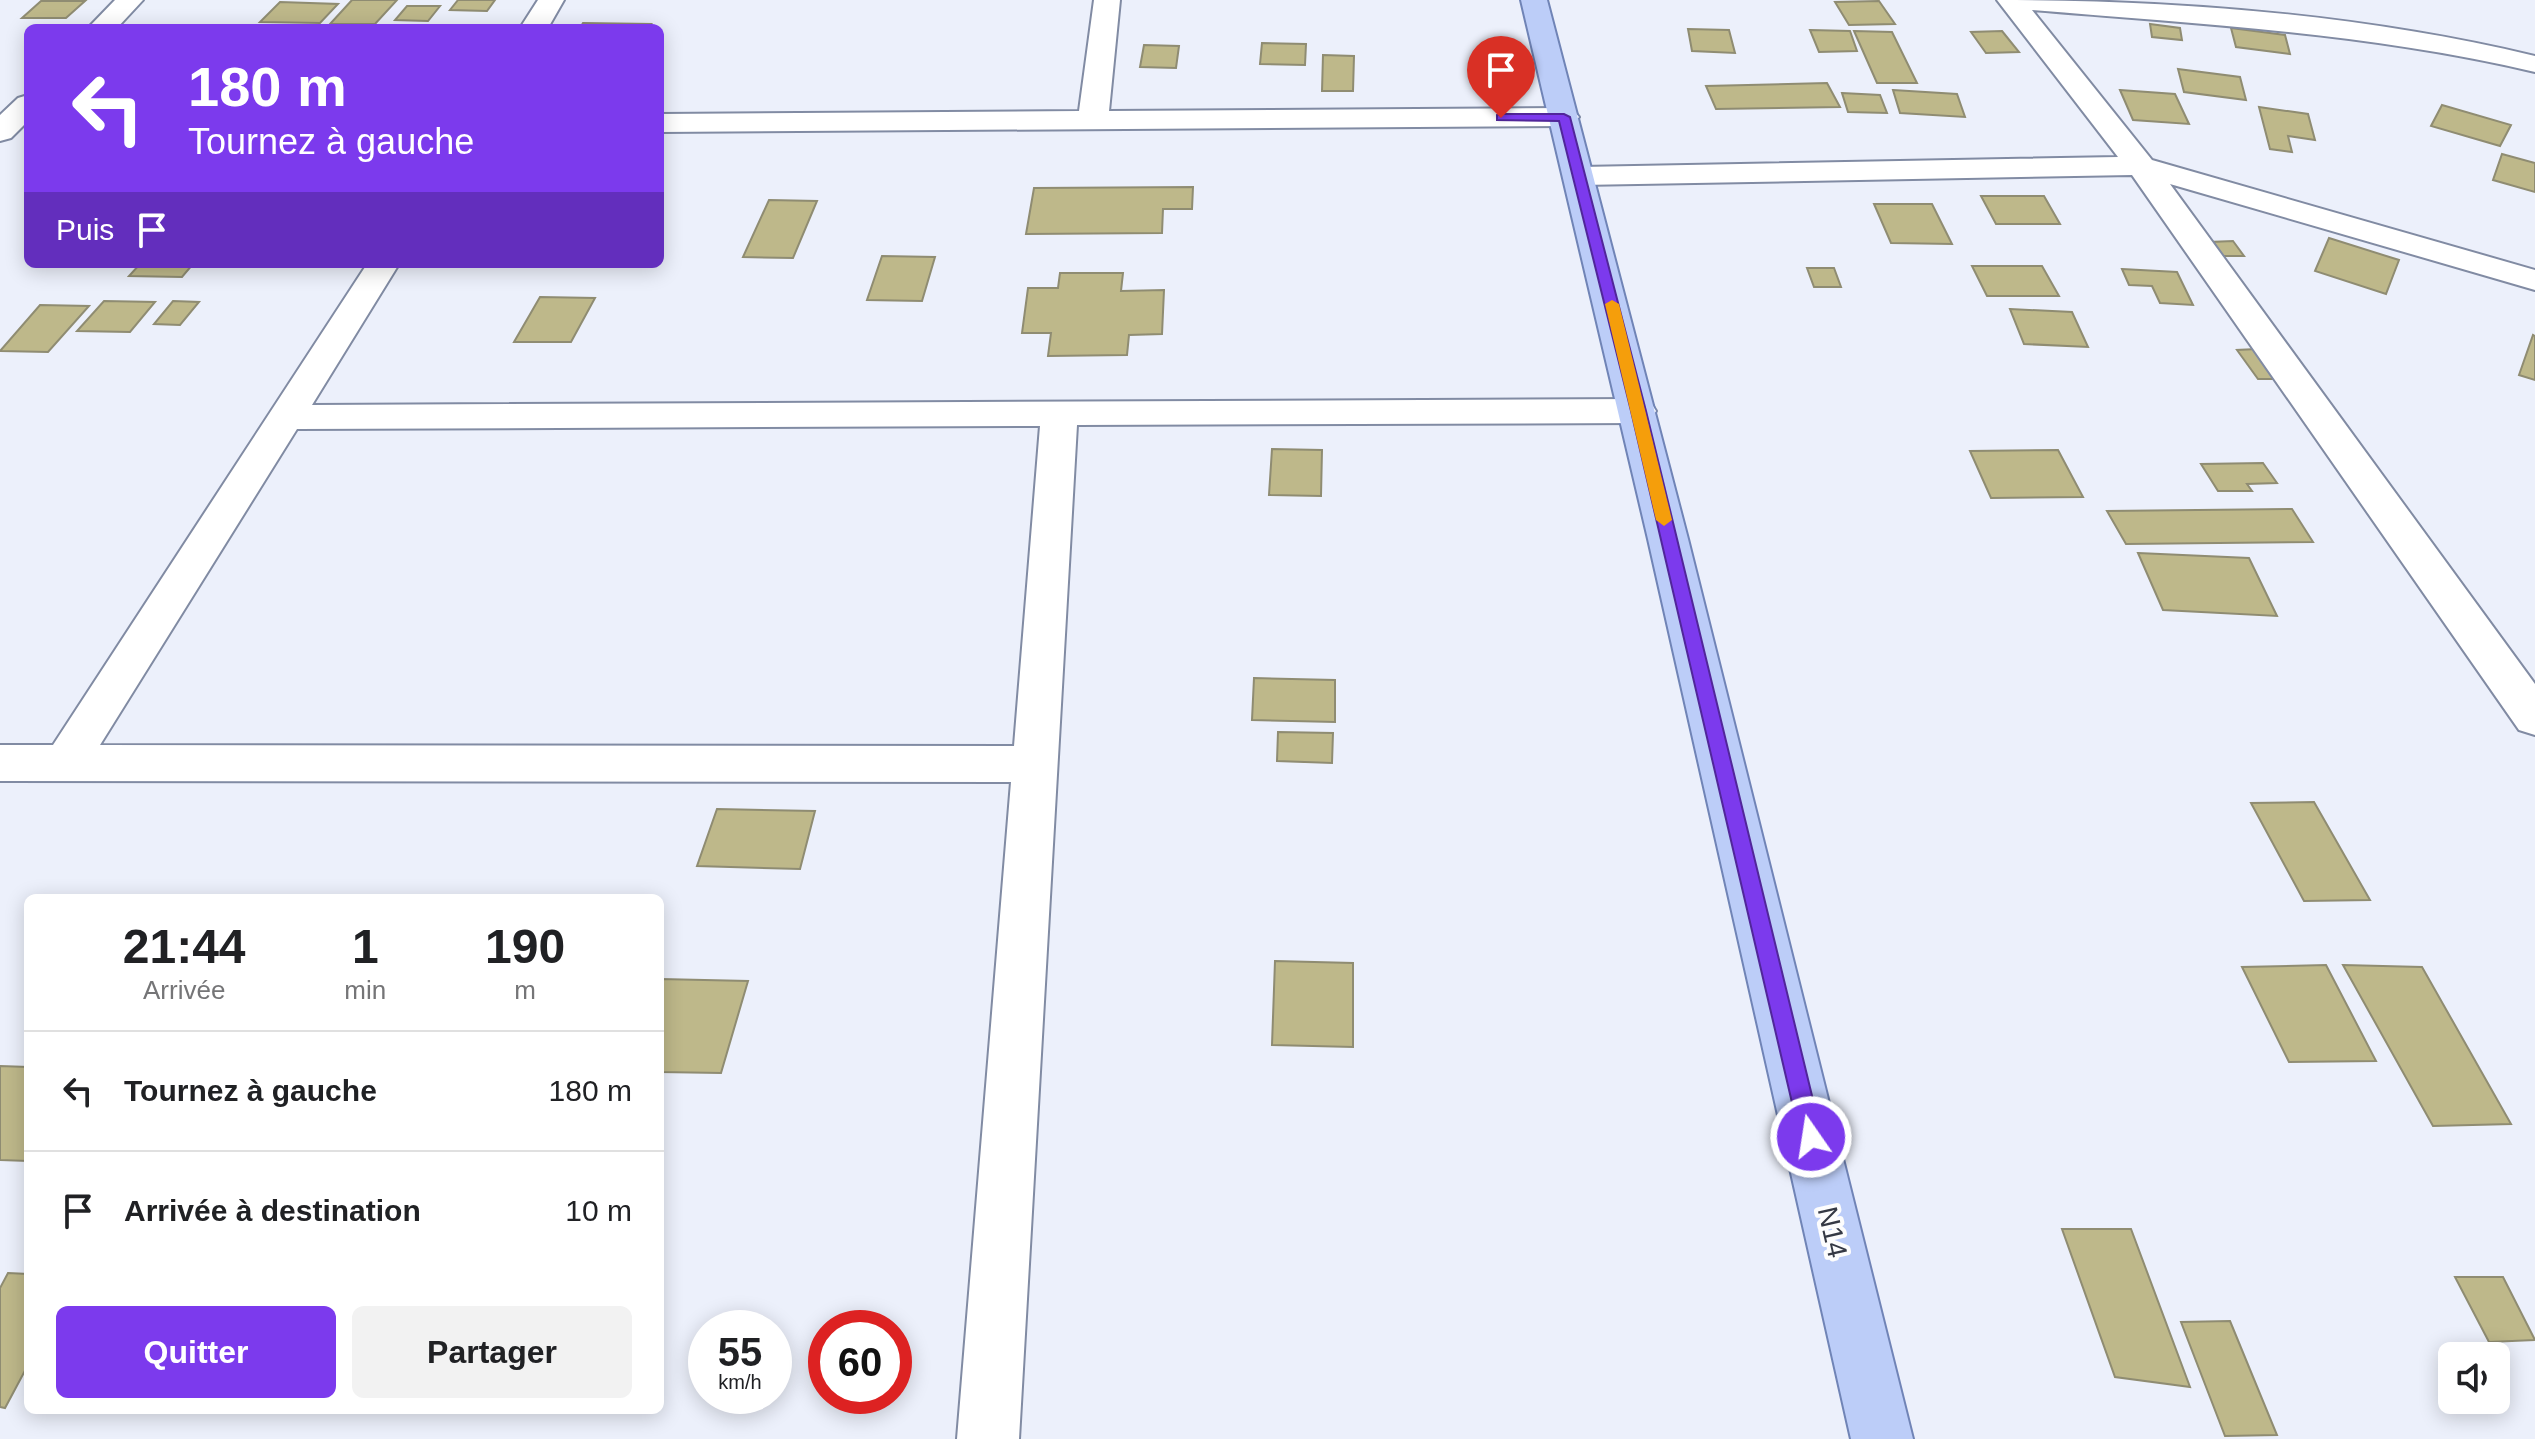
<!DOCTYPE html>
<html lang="fr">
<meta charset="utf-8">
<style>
:root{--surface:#fff;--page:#f2f2f2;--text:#202124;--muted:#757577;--line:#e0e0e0;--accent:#7c3aed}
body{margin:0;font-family:Helvetica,sans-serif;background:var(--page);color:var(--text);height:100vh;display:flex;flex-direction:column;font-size:30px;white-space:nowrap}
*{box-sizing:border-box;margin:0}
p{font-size:26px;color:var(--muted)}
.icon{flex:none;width:44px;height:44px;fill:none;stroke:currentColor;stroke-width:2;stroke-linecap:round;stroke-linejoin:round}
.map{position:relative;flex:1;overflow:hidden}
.panel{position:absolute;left:24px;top:894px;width:640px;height:520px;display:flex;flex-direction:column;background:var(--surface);border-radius:12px;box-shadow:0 4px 20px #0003}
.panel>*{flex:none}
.hud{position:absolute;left:24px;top:24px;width:640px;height:244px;border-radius:12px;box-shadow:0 4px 20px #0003;background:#7c3aed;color:#fff;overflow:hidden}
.tools{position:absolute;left:2438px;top:1342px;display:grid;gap:16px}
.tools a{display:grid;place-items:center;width:72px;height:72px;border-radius:12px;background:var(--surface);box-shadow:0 4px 20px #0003;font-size:40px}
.speed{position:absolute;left:688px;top:1310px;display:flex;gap:16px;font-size:40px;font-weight:700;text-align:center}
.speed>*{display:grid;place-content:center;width:104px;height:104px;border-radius:50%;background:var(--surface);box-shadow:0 4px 20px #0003;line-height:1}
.speed small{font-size:20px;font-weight:400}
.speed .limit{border:12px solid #d22;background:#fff;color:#111}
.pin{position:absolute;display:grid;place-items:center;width:68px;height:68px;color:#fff;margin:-82px -34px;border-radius:50% 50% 50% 0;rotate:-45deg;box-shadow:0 0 8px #0007}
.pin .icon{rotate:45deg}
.me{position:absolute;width:88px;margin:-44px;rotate:347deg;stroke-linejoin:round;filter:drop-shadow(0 0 6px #0008)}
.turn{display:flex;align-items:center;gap:28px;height:168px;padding:0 32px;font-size:36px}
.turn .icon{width:104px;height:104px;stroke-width:2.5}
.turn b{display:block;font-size:56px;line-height:68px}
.then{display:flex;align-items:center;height:76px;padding:0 32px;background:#0003;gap:16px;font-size:30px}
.eta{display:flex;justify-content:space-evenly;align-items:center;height:136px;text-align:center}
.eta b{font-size:48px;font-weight:600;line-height:56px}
.button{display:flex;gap:16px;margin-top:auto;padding:16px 32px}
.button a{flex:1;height:92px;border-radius:12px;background:var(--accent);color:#fff;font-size:32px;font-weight:600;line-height:92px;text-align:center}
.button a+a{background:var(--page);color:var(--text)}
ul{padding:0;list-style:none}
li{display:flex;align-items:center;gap:24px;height:120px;padding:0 32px;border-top:2px solid var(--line)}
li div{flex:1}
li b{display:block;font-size:30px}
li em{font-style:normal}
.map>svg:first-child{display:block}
.building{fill:#beb88a;stroke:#8f8c72;stroke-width:2}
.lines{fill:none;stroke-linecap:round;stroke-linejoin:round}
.minor-casing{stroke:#818ba3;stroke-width:4}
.major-casing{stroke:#7084b6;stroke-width:4}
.minor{fill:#fff;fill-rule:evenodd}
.major{fill:#bccdf8;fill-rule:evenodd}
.route{fill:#7c3aed;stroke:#51269a;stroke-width:2}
.slow{fill:#f59e0b}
.labels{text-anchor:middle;stroke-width:8;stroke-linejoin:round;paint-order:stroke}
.street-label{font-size:28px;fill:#353944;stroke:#fdfdfd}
</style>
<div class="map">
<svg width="2535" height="1439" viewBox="0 0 2535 1439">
<rect width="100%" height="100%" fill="#ecf0fb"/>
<path class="building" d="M352,0h45l-22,24h-45z
M458,0h37l-8,11 -37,-1z
M41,1h44l-19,17h-44z
M1879,1l16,23 -46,1 -14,-23z
M280,2l58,2 -18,19 -60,-1z
M407,6h33l-12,15 -33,-1z
M583,23l68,1 -3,4h-68z
M2150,24l30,4 2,12 -30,-3z
M2231,28l54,7 5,19 -54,-7z
M1688,29l41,1 6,23 -43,-2z
M1810,30l40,1 7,20 -38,1z
M1854,31l38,1 25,51h-40z
M2002,31l17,21 -33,1 -15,-21z
M1262,43l44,1 -1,21 -45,-1z
M1144,45l35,1 -3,22 -36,-1z
M1323,55l31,1 -1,35h-31z
M2178,69l62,8 6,23 -62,-8z
M1827,83l13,24 -124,2 -10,-23z
M1893,90l64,4 8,23 -65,-4z
M2120,90l55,4 14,30 -56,-4z
M1842,93l38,2 7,18 -39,-1z
M2442,105l69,20 -11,21 -69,-20z
M2259,107l49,7 7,26 -27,-4 4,16 -22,-3z
M2502,154l33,9v29l-42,-12z
M1193,187l-1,22h-29l-1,24 -136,1 8,-46z
M1981,196h63l16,28h-64z
M769,200l48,1 -24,57 -50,-1z
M1874,204h58l20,40 -61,-1z
M2329,238l70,22 -13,34 -71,-23z
M2233,241l11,15h-23l-11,-14z
M882,256l53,1 -13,44 -55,-1z
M140,264h53l-11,13 -53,-1z
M1972,266h70l17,30h-72z
M1807,268h27l7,19h-27z
M2122,269l55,3 16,33 -33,-2 -8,-17 -23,-1z
M1060,273h63l-2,18 43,-1 -2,44 -33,1 -2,20 -79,1 3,-23h-29l6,-45h30z
M540,297l55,1 -24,44h-57z
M104,301l51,1 -25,30 -53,-1z
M173,301l26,1 -19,23 -26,-1z
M40,305l49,1 -41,46 -48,-1z
M2010,309l62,3 16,35 -64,-3z
M2533,335l2,1v44l-16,-5z
M2257,349l22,30h-21l-21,-29z
M1272,449l50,1 -1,46 -52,-1z
M2058,450l25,47 -92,1 -21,-47z
M2263,463l14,20 -30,1 5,7h-34l-17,-27z
M2292,509l21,33 -187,2 -19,-33z
M2138,553l111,5 28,58 -114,-6z
M1254,678l81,2v42l-83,-2z
M1278,732l55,1 -1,30 -55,-2z
M2314,802l56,98 -66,1 -53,-98z
M717,809l98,2 -15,58 -103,-3z
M1275,961l78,2v84l-81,-2z
M2326,965l50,96 -87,1 -47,-95z
M2343,965l79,2 89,157 -78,2z
M660,979l88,2 -27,92 -61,-1z
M0,1066l28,1v94l-28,-1z
M2062,1229h69l59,158 -75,-10z
M8,1273l20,1v91l-23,43 -5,-1v-119z
M2455,1277h48l32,63 -46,2z
M2230,1321l47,114 -52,1 -44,-114z"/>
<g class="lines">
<defs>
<path id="minor" d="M115,0h28l-26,28h-29z
M538,0h26l-16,28h-28z
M1094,0h26l-11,111 455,-3 10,3 5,6 -5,6 -10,3 -904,6v-18l419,-3z
M1997,0c180,0 362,14 538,56v16c-165,-39 -334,-48 -503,-62l120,150 383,110v20l-365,-106 365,500v51l-16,-5 -387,-555 -551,10 -11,-2 -4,-7 4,-7 11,-2 537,-10z
M28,95v26l-17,17 -11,3v-26l18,-17z
M367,264h32l-87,141 1326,-6 13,4 5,8 -5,8 -13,4 -561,2 -58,1014h-62l54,-657 -1011,-1v-36h53zM1040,426l-26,320 -914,-1 197,-316z"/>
<path id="major" d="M1521,0h26l141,539 225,900h-62l-203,-900z"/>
</defs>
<use href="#minor" class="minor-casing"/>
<use href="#major" class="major-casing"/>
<use href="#minor" class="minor"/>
<use href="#major" class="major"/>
</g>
<path class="route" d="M1501,114h63l6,3 76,294 176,726 -3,7 -8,4 -8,-4 -3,-7 -169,-726 -72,-290 -62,-1v-5z"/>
<path class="slow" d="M1612,300l7,4 53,216 -8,6 -8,-6 -51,-216z"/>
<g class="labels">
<g class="street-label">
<text transform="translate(1833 1232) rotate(77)" y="10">N14</text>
</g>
</g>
</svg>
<div class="tools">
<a><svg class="icon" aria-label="sound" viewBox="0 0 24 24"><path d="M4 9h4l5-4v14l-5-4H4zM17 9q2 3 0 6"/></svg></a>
</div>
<div class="speed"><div>55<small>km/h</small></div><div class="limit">60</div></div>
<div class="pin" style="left:1501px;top:118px;background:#d93025"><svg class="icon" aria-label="arrive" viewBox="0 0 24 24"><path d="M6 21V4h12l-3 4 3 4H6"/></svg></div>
<svg class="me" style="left:1811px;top:1137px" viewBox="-20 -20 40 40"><circle r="17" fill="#7c3aed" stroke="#fff" stroke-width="3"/><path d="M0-11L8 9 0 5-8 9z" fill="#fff"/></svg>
<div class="hud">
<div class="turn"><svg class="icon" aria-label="left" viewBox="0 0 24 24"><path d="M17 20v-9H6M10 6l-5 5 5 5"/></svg><div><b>180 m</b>Tournez à gauche</div></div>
<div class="then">Puis<svg class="icon" aria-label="arrive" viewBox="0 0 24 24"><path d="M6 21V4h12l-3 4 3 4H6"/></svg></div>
</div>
<section class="panel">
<div class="eta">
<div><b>21:44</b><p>Arrivée</p></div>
<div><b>1</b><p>min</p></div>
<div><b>190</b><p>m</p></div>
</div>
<ul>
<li><svg class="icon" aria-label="left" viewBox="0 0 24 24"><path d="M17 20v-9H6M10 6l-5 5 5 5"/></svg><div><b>Tournez à gauche</b></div><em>180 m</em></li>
<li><svg class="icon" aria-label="arrive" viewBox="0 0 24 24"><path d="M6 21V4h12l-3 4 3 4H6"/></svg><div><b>Arrivée à destination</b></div><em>10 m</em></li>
</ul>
<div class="button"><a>Quitter</a><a>Partager</a></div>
</section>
</div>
